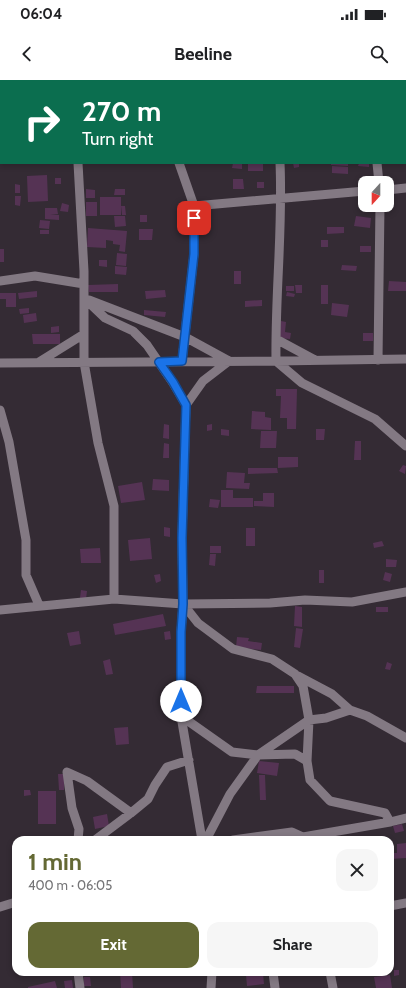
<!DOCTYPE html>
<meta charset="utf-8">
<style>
:root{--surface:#fff;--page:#f6f6f6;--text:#202124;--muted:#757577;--accent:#646934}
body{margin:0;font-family:Cabin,sans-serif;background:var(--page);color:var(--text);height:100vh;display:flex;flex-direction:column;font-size:15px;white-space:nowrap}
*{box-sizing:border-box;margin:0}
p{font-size:13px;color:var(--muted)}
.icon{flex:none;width:22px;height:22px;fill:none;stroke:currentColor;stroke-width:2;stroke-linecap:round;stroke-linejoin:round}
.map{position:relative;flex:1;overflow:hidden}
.panel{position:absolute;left:12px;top:756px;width:382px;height:140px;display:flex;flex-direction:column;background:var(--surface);border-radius:12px;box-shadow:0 2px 6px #0003}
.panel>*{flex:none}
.guide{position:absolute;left:0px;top:0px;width:406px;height:84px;box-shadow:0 2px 6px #0003;background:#0b6e4f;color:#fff;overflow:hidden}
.needle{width:26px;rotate:201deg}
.fabs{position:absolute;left:358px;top:96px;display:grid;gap:8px}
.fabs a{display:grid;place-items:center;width:36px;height:36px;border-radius:8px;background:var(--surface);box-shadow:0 2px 6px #0003;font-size:20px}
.pin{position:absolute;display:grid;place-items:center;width:34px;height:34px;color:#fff;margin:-17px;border-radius:8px;box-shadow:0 2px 6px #0006}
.me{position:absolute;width:44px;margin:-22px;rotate:0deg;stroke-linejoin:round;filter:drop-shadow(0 0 3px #0008)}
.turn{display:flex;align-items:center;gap:14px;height:84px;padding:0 16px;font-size:18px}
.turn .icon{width:52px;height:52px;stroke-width:2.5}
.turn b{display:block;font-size:28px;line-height:34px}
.round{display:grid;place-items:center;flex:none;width:42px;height:42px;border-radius:12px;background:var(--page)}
.overview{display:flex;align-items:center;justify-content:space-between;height:68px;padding:0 16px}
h1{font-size:24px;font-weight:700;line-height:30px;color:var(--accent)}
.action{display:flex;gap:8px;margin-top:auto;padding:8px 16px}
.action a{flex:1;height:46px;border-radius:12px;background:var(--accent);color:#fff;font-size:16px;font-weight:700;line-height:46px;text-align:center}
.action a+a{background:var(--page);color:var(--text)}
.status{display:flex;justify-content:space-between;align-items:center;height:28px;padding:0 20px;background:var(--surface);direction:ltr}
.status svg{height:11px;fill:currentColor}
header{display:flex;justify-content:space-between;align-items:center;height:52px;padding:0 16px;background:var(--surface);font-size:18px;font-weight:700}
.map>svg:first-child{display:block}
.building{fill:#553354}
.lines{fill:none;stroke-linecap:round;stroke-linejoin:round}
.path{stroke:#918a91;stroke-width:1.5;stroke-dasharray:1 3;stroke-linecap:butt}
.street{stroke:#837983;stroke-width:9}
.route-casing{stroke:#114b97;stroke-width:10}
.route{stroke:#1a73e8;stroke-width:7}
</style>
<div class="status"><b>06:04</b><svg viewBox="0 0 49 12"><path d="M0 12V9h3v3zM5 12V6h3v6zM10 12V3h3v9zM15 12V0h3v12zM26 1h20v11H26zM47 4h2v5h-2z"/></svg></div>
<header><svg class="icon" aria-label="back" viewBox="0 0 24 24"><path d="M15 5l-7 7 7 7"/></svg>Beeline<svg class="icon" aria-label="search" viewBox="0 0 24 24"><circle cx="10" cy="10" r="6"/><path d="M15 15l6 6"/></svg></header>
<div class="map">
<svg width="406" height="908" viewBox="0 0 406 908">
<rect width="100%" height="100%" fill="#342b34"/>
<path class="building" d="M233,83h9v6l-10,-1z
M248,83h15v8h-15z
M293,83h6v4l-5,1z
M331,83h17v3l-17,-1z
M359,83h10v4l-11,-1z
M332,86l16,1v7l-16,-1z
M47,95l1,26 -20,1 -1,-26z
M55,98h6v6h-6z
M233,99h10l1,10h-11z
M257,102h7v6h-7z
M15,104l5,1v8h-5z
M86,109l9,1v8h-9z
M115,109h10v6h-11z
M15,116h6l-1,10 -5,-1z
M100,117h21v18h-21z
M86,122h11v14h-11z
M62,123l7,2 -1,7 -8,-1z
M121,126h4l1,9h-4z
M45,128h12l1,6h-8l9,1v5l-14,-1z
M140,135h7v7h-7z
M114,136h11l1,10 -11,1z
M356,136l15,2 -1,10 -16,-2z
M40,140l10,1 -1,8 -10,-1z
M327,147h17v6l-17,1z
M88,148l39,3 -2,21 -6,-1 1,-6 -7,-1v-3l-7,-1v8l-19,-1z
M139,149h14l-1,11h-13z
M40,150h9v4h-9z
M321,160h7v7h-7z
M360,166h11v6h-11z
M0,169h4v13h-4z
M117,173l10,1 -1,12 -10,-1z
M99,180h8v7l-8,-1z
M342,185l15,1 -1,5 -15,-1z
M115,186l12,1 -1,8 -11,-1z
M234,191h7v13h-7z
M389,201l17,1v9h-18z
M118,204v8h-29l-1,-7z
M295,205h7v8h-6z
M321,205h7v19h-7z
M286,206h8v5h-8z
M165,210l1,7 -20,2 -1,-8z
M37,211v6l-18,2 -1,-6z
M287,212l8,2 -1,3 -8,-1z
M0,213h16v14h-10v-8h-6z
M262,220v6l-17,1v-6z
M332,223l17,2 -2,12 -16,-2z
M29,228v5l-9,1 -1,-5z
M144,230l22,2 -1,5 -21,-2z
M36,233l1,8 -13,2 -1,-8z
M281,241l5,1 -1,10 6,1 -1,6 -11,-1z
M59,246v6l-8,1v-6z
M363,253h10v8h-10z
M32,254h28v10h-27z
M276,309h21l-1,40h-9v-11h-7l1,-22h-5z
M252,331l13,1v5l6,1v12l-20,-1z
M164,344l5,1v14l-6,-1z
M212,344v6l-5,1v-6z
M221,349l8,1v6l-8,-1z
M316,349h9l-1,11h-8z
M261,351h16l-1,17h-16z
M355,361h6v19h-7z
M164,363l5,1v14h-6z
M278,377h20v10l-20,1z
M403,385l3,1 -1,8 -6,-3z
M248,388h29l1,5 -30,1z
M227,392l18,1 -1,10h6l-1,6 -23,-1z
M153,399l16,1v11l-17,-1z
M142,402l3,18 -24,3 -3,-17z
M221,410h12v8h20v9h-32z
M263,413h11v14l-20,-1v-5h9z
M210,419l10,1 -2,8 -9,-1z
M164,447l6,1v9l-6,-1z
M246,448h9v18h-9z
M150,458l2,21 -22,2 -2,-21z
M382,461l2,5 -10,2 -1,-5z
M210,466h11v7h-11z
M100,468l1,15h-20l-1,-14z
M210,474h6l-1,12 -6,-1z
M386,479l11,1 -1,7h-10z
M319,490h5v13h-5z
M385,492l7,2 -2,8 -7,-2z
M160,494l1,7 -5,2 -2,-8z
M81,510l6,1 -1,8 -6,-1z
M295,526l7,1v20l-8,-1z
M376,527h12v5h-12z
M163,534l3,12 -51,9 -2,-11z
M296,548l7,1 -3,19 -6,-1z
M79,551l2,13 -11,2 -3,-13z
M170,551l1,8 -6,1 -1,-8z
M237,557l12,1 -1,3 14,2 -1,7 -25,-3z
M110,579l3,15 -7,1 -3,-14z
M387,582l5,2 -2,6 -5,-1z
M257,606h37v7h-38z
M128,647l1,17 -13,1 -2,-17z
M259,681l20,2 -2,13 -20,-3z
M58,694h6v16h-5z
M259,695h6l1,25h-6z
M24,710h6l1,5 -7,1z
M38,711h18v33h-18z
M107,734l2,12 -14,3 -2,-12z
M402,744l2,7 -9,2 -2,-7z
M406,763v15l-16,1v-6h7v-9z
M394,890h5v5l-5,1z
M120,892h12l1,16h-12z
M263,893l1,11 -17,2 -1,-11z
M390,895l2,13h-16l-2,-11z
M84,897h6l1,9h-7z
M72,900l1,8h-8l-1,-7z
M55,901l2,7h-29v-1z"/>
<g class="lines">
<path class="path" d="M14,0l1,1"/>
<path class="street" d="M168,0v1
M275,0l1,1
M372,0v1
M78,1v-1
M78,83l6,108v91l14,81 16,63v93
M179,83l15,43v48l-12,107
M280,83c3,66 -5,132 -4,198l26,22 73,36 31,27
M377,83l2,20
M387,110l19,-2
M194,126l171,-15
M0,201l35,-5 49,8
M84,218l21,20 28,13 14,14 26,38 13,22 -4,133 1,66 -2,28v84l21,124
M89,220l96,37 44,24 -26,20 -17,24
M276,259l39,21
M378,280l2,-155
M39,282l45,-28
M0,283l276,-2 130,-2
M0,330l9,32 17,98v35l13,30
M183,524l15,19 35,26 39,10 23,15 8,12 6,34 -2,41 3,19 20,21 55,12 5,9
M0,530l114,-11 69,5 87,-1 35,-3 47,2 54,-10
M298,596l34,18 18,16
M181,636l51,36 26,3 37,-1 12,7
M78,760l1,-11 -7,-21 -5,-36 20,9 44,32
M95,760l36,-27 17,-14 7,-14 12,-18 22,-7
M206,760l24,-46 28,-39 51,-35 17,-2 24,-8 17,6 39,22
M233,760l59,-8 11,5 87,-15 16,-4
M390,826l16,-3
M0,827l16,-5
M78,892l2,16
M273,892l2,16
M330,892l3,16
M211,908l1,-16"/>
</g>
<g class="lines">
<defs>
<path id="route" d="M181,621v-69l2,-28 -1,-66 4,-133 -13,-23 -14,-20 23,-1 12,-107v-36"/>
</defs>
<use href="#route" class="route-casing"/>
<use href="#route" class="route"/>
</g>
</svg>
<div class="fabs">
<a><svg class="needle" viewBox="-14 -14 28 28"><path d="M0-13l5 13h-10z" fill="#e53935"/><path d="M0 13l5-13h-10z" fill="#757577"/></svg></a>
</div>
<div class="pin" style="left:194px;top:138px;background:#d93025"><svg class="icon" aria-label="arrive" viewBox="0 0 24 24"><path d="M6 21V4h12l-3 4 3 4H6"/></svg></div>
<svg class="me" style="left:181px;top:621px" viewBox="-20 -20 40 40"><circle r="19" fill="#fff"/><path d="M0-13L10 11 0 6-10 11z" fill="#1a73e8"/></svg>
<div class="guide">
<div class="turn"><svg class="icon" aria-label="right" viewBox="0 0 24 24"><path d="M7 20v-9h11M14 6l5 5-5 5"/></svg><div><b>270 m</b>Turn right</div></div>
</div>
<section class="panel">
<div class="overview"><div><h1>1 min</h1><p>400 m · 06:05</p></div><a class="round"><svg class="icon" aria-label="close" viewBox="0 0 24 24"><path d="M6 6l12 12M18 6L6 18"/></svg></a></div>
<div class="action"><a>Exit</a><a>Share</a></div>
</section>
</div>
